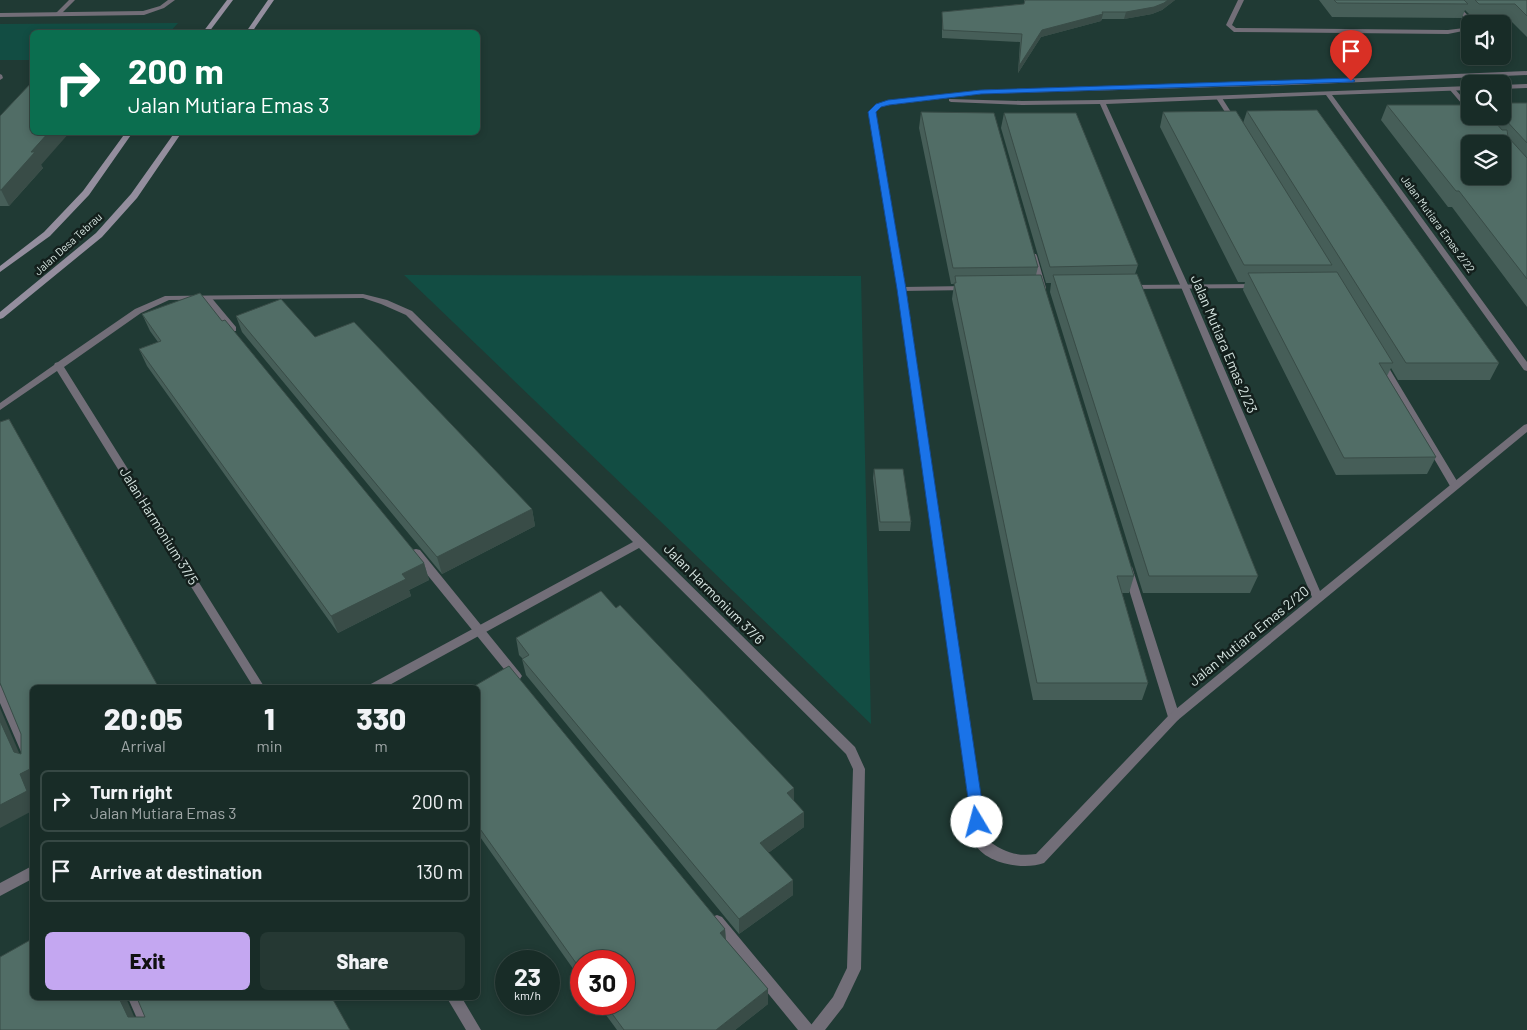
<!DOCTYPE html>
<style>
:root{--surface:#182c27;--page:#253833;--text:#f1f3f6;--muted:#9fa7a7;--line:#364844;--accent:#c4a7f1}
body{margin:0;font-family:Barlow,sans-serif;background:var(--page);color:var(--text);height:100vh;display:flex;flex-direction:column;font-size:19px;white-space:nowrap}
*{box-sizing:border-box;margin:0}
p{font-size:16px;color:var(--muted)}
.icon{flex:none;width:28px;height:28px;fill:none;stroke:currentColor;stroke-width:2;stroke-linecap:round;stroke-linejoin:round}
.map{position:relative;flex:1;overflow:hidden}
.drawer{position:absolute;left:30px;top:685px;width:450px;height:315px;display:flex;flex-direction:column;background:var(--surface);border-radius:8px;box-shadow:0 2px 8px #0003,0 0 0 1px var(--line)}
.drawer>*{flex:none}
.top-card{position:absolute;left:30px;top:30px;width:450px;height:105px;border-radius:8px;box-shadow:0 2px 8px #0003,0 0 0 1px var(--line);background:#0b6e4f;color:#fff;overflow:hidden}
.fabs{position:absolute;left:1461px;top:15px;display:grid;gap:10px}
.fabs a{display:grid;place-items:center;width:50px;height:50px;border-radius:8px;background:var(--surface);box-shadow:0 2px 8px #0003,0 0 0 1px var(--line);font-size:25px}
.speed{position:absolute;left:495px;top:950px;display:flex;gap:10px;font-size:25px;font-weight:700;text-align:center}
.speed>*{display:grid;place-content:center;width:65px;height:65px;border-radius:50%;background:var(--surface);box-shadow:0 2px 8px #0003,0 0 0 1px var(--line);line-height:1}
.speed small{font-size:12px;font-weight:400}
.speed .limit{border:8px solid #d22;background:#fff;color:#111}
.pin{position:absolute;display:grid;place-items:center;width:42px;height:42px;color:#fff;margin:-51px -21px;border-radius:50% 50% 50% 0;rotate:-45deg;box-shadow:0 0 5px #0007}
.pin .icon{rotate:45deg}
.me{position:absolute;width:55px;margin:-28px;rotate:352deg;stroke-linejoin:round;filter:drop-shadow(0 0 4px #0008)}
.turn{display:flex;align-items:center;gap:18px;height:105px;padding:0 15px;font-size:22px}
.turn .icon{width:65px;height:65px;stroke-width:2.5}
.turn b{display:block;font-size:35px;line-height:42px}
.eta{display:flex;justify-content:space-evenly;align-items:center;height:85px;text-align:center}
.eta b{font-size:30px;font-weight:800;line-height:35px}
.primary-button{display:flex;gap:10px;margin-top:auto;padding:10px 15px}
.primary-button a{flex:1;height:58px;border-radius:8px;background:var(--accent);color:#111;font-size:20px;font-weight:800;line-height:58px;text-align:center}
.primary-button a+a{background:var(--page);color:var(--text)}
ul{padding:0;list-style:none}
li{display:flex;align-items:center;gap:15px;height:62px;margin:0 10px 8px;padding:0 5px;border:2px solid var(--line);border-radius:8px}
li div{flex:1}
li b{display:block;font-size:19px}
li em{font-style:normal}
.map>svg:first-child{display:block}
.green{fill:#124d43}
.lines{fill:none;stroke-linecap:round;stroke-linejoin:round}
.lane{fill:#726e78;fill-rule:evenodd}
.street{fill:#726e78;fill-rule:evenodd}
.secondary{fill:#948e9e;fill-rule:evenodd}
.wall{fill:#465e58}
.shaded-wall{fill:#394c47}
.building{fill:#516d66;stroke:#394c47;fill-rule:evenodd}
.route{fill:#1a73e8;stroke:#114b97}
.labels{text-anchor:middle;stroke-width:5;stroke-linejoin:round;paint-order:stroke}
.far-street-label{font-size:11px;fill:#d6e5e1;stroke:#131f1c}
.street-label{font-size:14px;fill:#d6e5e1;stroke:#131f1c}
</style>
<div class="map">
<svg width="1527" height="1030" viewBox="0 0 1527 1030">
<rect width="100%" height="100%" fill="#203a34"/>
<path class="green" d="M178,23l-8,9h-138v28h-32v-36z
M404,275l457,1 10,448 -62,-60z"/>
<g class="lines">
<path class="lane" d="M69,0h6l-15,15h-4v-2z
M1450,88h4l16,18v6l-2,-1 -18,-21z
M1219,96l3,2 16,25 -1,1 -5,-1 -16,-25z
M1030,254h6l1,2 9,32 -1,2h-6l-1,-2 -9,-32z
M1256,284h3v4l-128,1 -4,-2 4,-2z
M967,286l4,2 -1,2 -68,1 -4,-2 4,-2z
M204,296h6l26,31v4h-6l-26,-31z
M1382,360l4,3 74,123 -2,2h-6l-2,-2 -72,-123z
M416,549l4,1 100,123 2,3 -2,3 -4,2 -4,-2 -100,-123 -1,-3 1,-3z
M1128,566l4,1 1,3 47,147 -2,3 -4,2 -4,-2 -2,-3 -45,-147 1,-3z
M0,685l4,2 2,3 26,61v18l-4,-1 -28,-65z
M717,915l5,2 90,108 2,5h-16l-86,-105 -2,-4 2,-4z
M128,998h14l14,32h-14z"/>
<path class="street" d="M168,0h7l-11,8 -20,7 -144,2v-4l143,-2 17,-5z
M1238,0h6l-12,25 4,3 212,2 16,-2 6,-4 -23,-24h6l23,24h-6v5l-2,1 -20,4 -214,-2 -8,-7z
M1527,71v4l-235,10 -311,9 -91,11 -9,2 -6,5 31,177 80,550c16,12 29,18 50,15l134,-140 142,-117 -131,-310 -81,-183 -78,1 -71,-3 -2,-1v-2l73,2 80,-1 368,-14v4l-138,5 195,267v9l-3,-1 -198,-275 -220,9 83,183 131,304 204,-166 3,-1v8l-349,288 -134,143c-21,8 -61,0 -70,-21l-76,-553 -28,-178 7,-6 12,-4 92,-11 311,-9z
M0,74l2,1 1,3 -3,2z
M1527,84v4l-25,1v-4z
M363,294l24,6 25,11 443,436 10,22 -4,200 -18,38 -18,23h-16l2,-5 22,-28 14,-29 6,-199 -7,-15 -207,-206 -255,140h-16l1,-3 264,-143 -227,-227 -25,-11 -18,-6 -194,2 -28,13 -77,54 201,321h-11l-197,-317 -57,39v-7l54,-38 1,-2 3,-1 77,-53 30,-13z
M32,866v13l-32,17v-13z
M447,998h15l19,32h-15z"/>
<path class="secondary" d="M227,0h6l-24,32h-6z
M268,0h6l-22,32h-6z
M126,132h7l-44,63 -39,41 -50,36v-6l44,-34 39,-41z
M175,132h7l-45,66 -35,39 -99,81 -3,1v-7l96,-79 35,-39z"/>
</g>
<path class="wall" d="M1024,0h151l-13,10 -10,4 -28,5h-22l-1,2 -60,16 -23,36 2,-31 -78,-4v-26l82,-8z
M1319,0h208v37l-18,-18 -36,-1 -8,-8 -3,8 -130,-1z
M1502,103h25v204l-75,-100h-4l-67,-87 6,-15 83,11h32z
M1247,111l252,252 -9,17h-92l-7,-12 -4,8 49,81 -9,17 -91,1 -93,-185 2,-8h-7l-78,-155 3,-15 80,11z
M921,112l117,155 -2,8 98,301 -5,17h-7l26,90 -6,17h-109l-81,-401 2,-15h-3l-32,-156z
M1004,113l134,152 -3,9 123,302 -8,17h-107l-93,-301 1,-9h-5l-45,-155z
M0,116l41,49 2,3 -34,38h-9z
M142,314l80,7 202,242 5,17 -20,10 2,6 -73,37 -191,-267 -8,-17 19,-7 -8,-11z
M236,316l79,21 217,172 3,17 -93,48 -200,-242z
M874,469l37,53 -1,9h-31l-6,-53z
M616,608l178,180v13l10,26 -36,26 25,27v15l-54,39 -213,-259 -4,-16h1l-4,-4 -3,-17z
M478,688l247,241 1,11 42,49v15l-33,26h-118l-19,-26h26l-43,-43v19l-103,-146z"/>
<path class="shaded-wall" d="M1168,0h7l-13,10 -10,4 -28,5 2,-7z
M1103,14l-2,7 -60,16 -23,36 1,-7 23,-36z
M49,132h21l-29,33 2,3 -34,38 -8,-16 30,-38z
M532,509l3,17 -93,48 -5,-17z
M424,563l5,17 -20,10 2,6 -73,37 -7,-17 71,-42z
M0,708l26,61 -12,-17 -14,-31z
M32,768v43l-32,17v-23l20,-31z
M794,788v16l-7,-11z
M804,812v15l-44,32v-16z
M793,880v15l-54,39v-15z
M725,929l1,15 -6,-11z
M768,989v15l-33,26h-19z
M119,998h7l14,32 -12,-13z"/>
<path class="building" d="M1025,0h143l-4,3 -10,4 -28,5h-24l1,2 -61,16 -23,36 3,-32 -79,-4 -1,-18 82,-8z
M1334,0h130l4,4 -131,-1z
M1475,0h52v16l-12,-12h-36z
M32,82v50h17l-18,20h4l-34,38h-1v-74z
M1502,103h25v40l-25,-27z
M1387,105h83v11h20l12,14h5l1,7 19,21v121l-68,-88h-3zM1470,144h32v32h-32z
M1317,110l182,253h-93l-159,-252z
M1236,111l96,154h-88l-81,-153z
M921,112l73,1 44,154 -85,1z
M1004,113h72l62,152 -88,2z
M1337,272l56,91h-14l57,94 -92,1 -96,-185z
M1137,274l121,302h-109l-96,-301z
M1041,275l93,301h-17l31,107h-111l-83,-400h2l-1,-7z
M200,293l22,28 3,-1 199,243 -22,11 4,5 -75,37 -192,-267 22,-8 -19,-27z
M281,299l34,38 39,-15 178,187 -95,48 -201,-241z
M9,419l150,269h-127v80l-12,6 7,17 -27,14v-84l14,31 7,2v-20l-21,-51v-261z
M874,469h29l8,53h-31z
M601,591l15,17 4,-3 174,183 -7,5 17,19 -44,31 33,37 -54,39 -217,-260 7,-4 -13,-17z
M509,666l216,263 -5,4 48,56 -52,41h-92l-19,-26h19v-43h-43v9l-103,-144v-138h-7z
M32,939v59h87l9,19h17l-8,-19h195l18,32h-350v-73z"/>
<path class="route" d="M1351,78l4,3 -2,1 -372,12 -92,11 -8,2 -5,5 30,177 79,533 -3,5 -5,2 -5,-2 -75,-538 -29,-177 8,-8 12,-4 93,-10z"/>
<g class="labels">
<g class="far-street-label">
<text transform="translate(1438 224) rotate(54)" y="4">Jalan Mutiara Emas 2/22</text>
<text transform="translate(68 244) rotate(-42)" y="4">Jalan Desa Tebrau</text>
</g>
<g class="street-label">
<text transform="translate(1224 344) rotate(67)" y="5">Jalan Mutiara Emas 2/23</text>
<text transform="translate(159 526) rotate(58)" y="5">Jalan Harmonium 37/5</text>
<text transform="translate(714 594) rotate(45)" y="5">Jalan Harmonium 37/6</text>
<text transform="translate(1249 636) rotate(-39)" y="5">Jalan Mutiara Emas 2/20</text>
</g>
</g>
</svg>
<div class="fabs">
<a><svg class="icon" aria-label="sound" viewBox="0 0 24 24"><path d="M4 9h4l5-4v14l-5-4H4zM17 9q2 3 0 6"/></svg></a>
<a><svg class="icon" aria-label="search" viewBox="0 0 24 24"><circle cx="10" cy="10" r="6"/><path d="M15 15l6 6"/></svg></a>
<a><svg class="icon" aria-label="layers" viewBox="0 0 24 24"><path d="M12 4l9 5-9 5-9-5zM3 14l9 5 9-5"/></svg></a>
</div>
<div class="speed"><div>23<small>km/h</small></div><div class="limit">30</div></div>
<div class="pin" style="left:1351px;top:81px;background:#d93025"><svg class="icon" aria-label="arrive" viewBox="0 0 24 24"><path d="M6 21V4h12l-3 4 3 4H6"/></svg></div>
<svg class="me" style="left:977px;top:822px" viewBox="-20 -20 40 40"><circle r="19" fill="#fff"/><path d="M0-13L10 11 0 6-10 11z" fill="#1a73e8"/></svg>
<div class="top-card">
<div class="turn"><svg class="icon" aria-label="right" viewBox="0 0 24 24"><path d="M7 20v-9h11M14 6l5 5-5 5"/></svg><div><b>200 m</b>Jalan Mutiara Emas 3</div></div>
</div>
<section class="drawer">
<div class="eta">
<div><b>20:05</b><p>Arrival</p></div>
<div><b>1</b><p>min</p></div>
<div><b>330</b><p>m</p></div>
</div>
<ul>
<li><svg class="icon" aria-label="right" viewBox="0 0 24 24"><path d="M7 20v-9h11M14 6l5 5-5 5"/></svg><div><b>Turn right</b><p>Jalan Mutiara Emas 3</p></div><em>200 m</em></li>
<li><svg class="icon" aria-label="arrive" viewBox="0 0 24 24"><path d="M6 21V4h12l-3 4 3 4H6"/></svg><div><b>Arrive at destination</b></div><em>130 m</em></li>
</ul>
<div class="primary-button"><a>Exit</a><a>Share</a></div>
</section>
</div>
